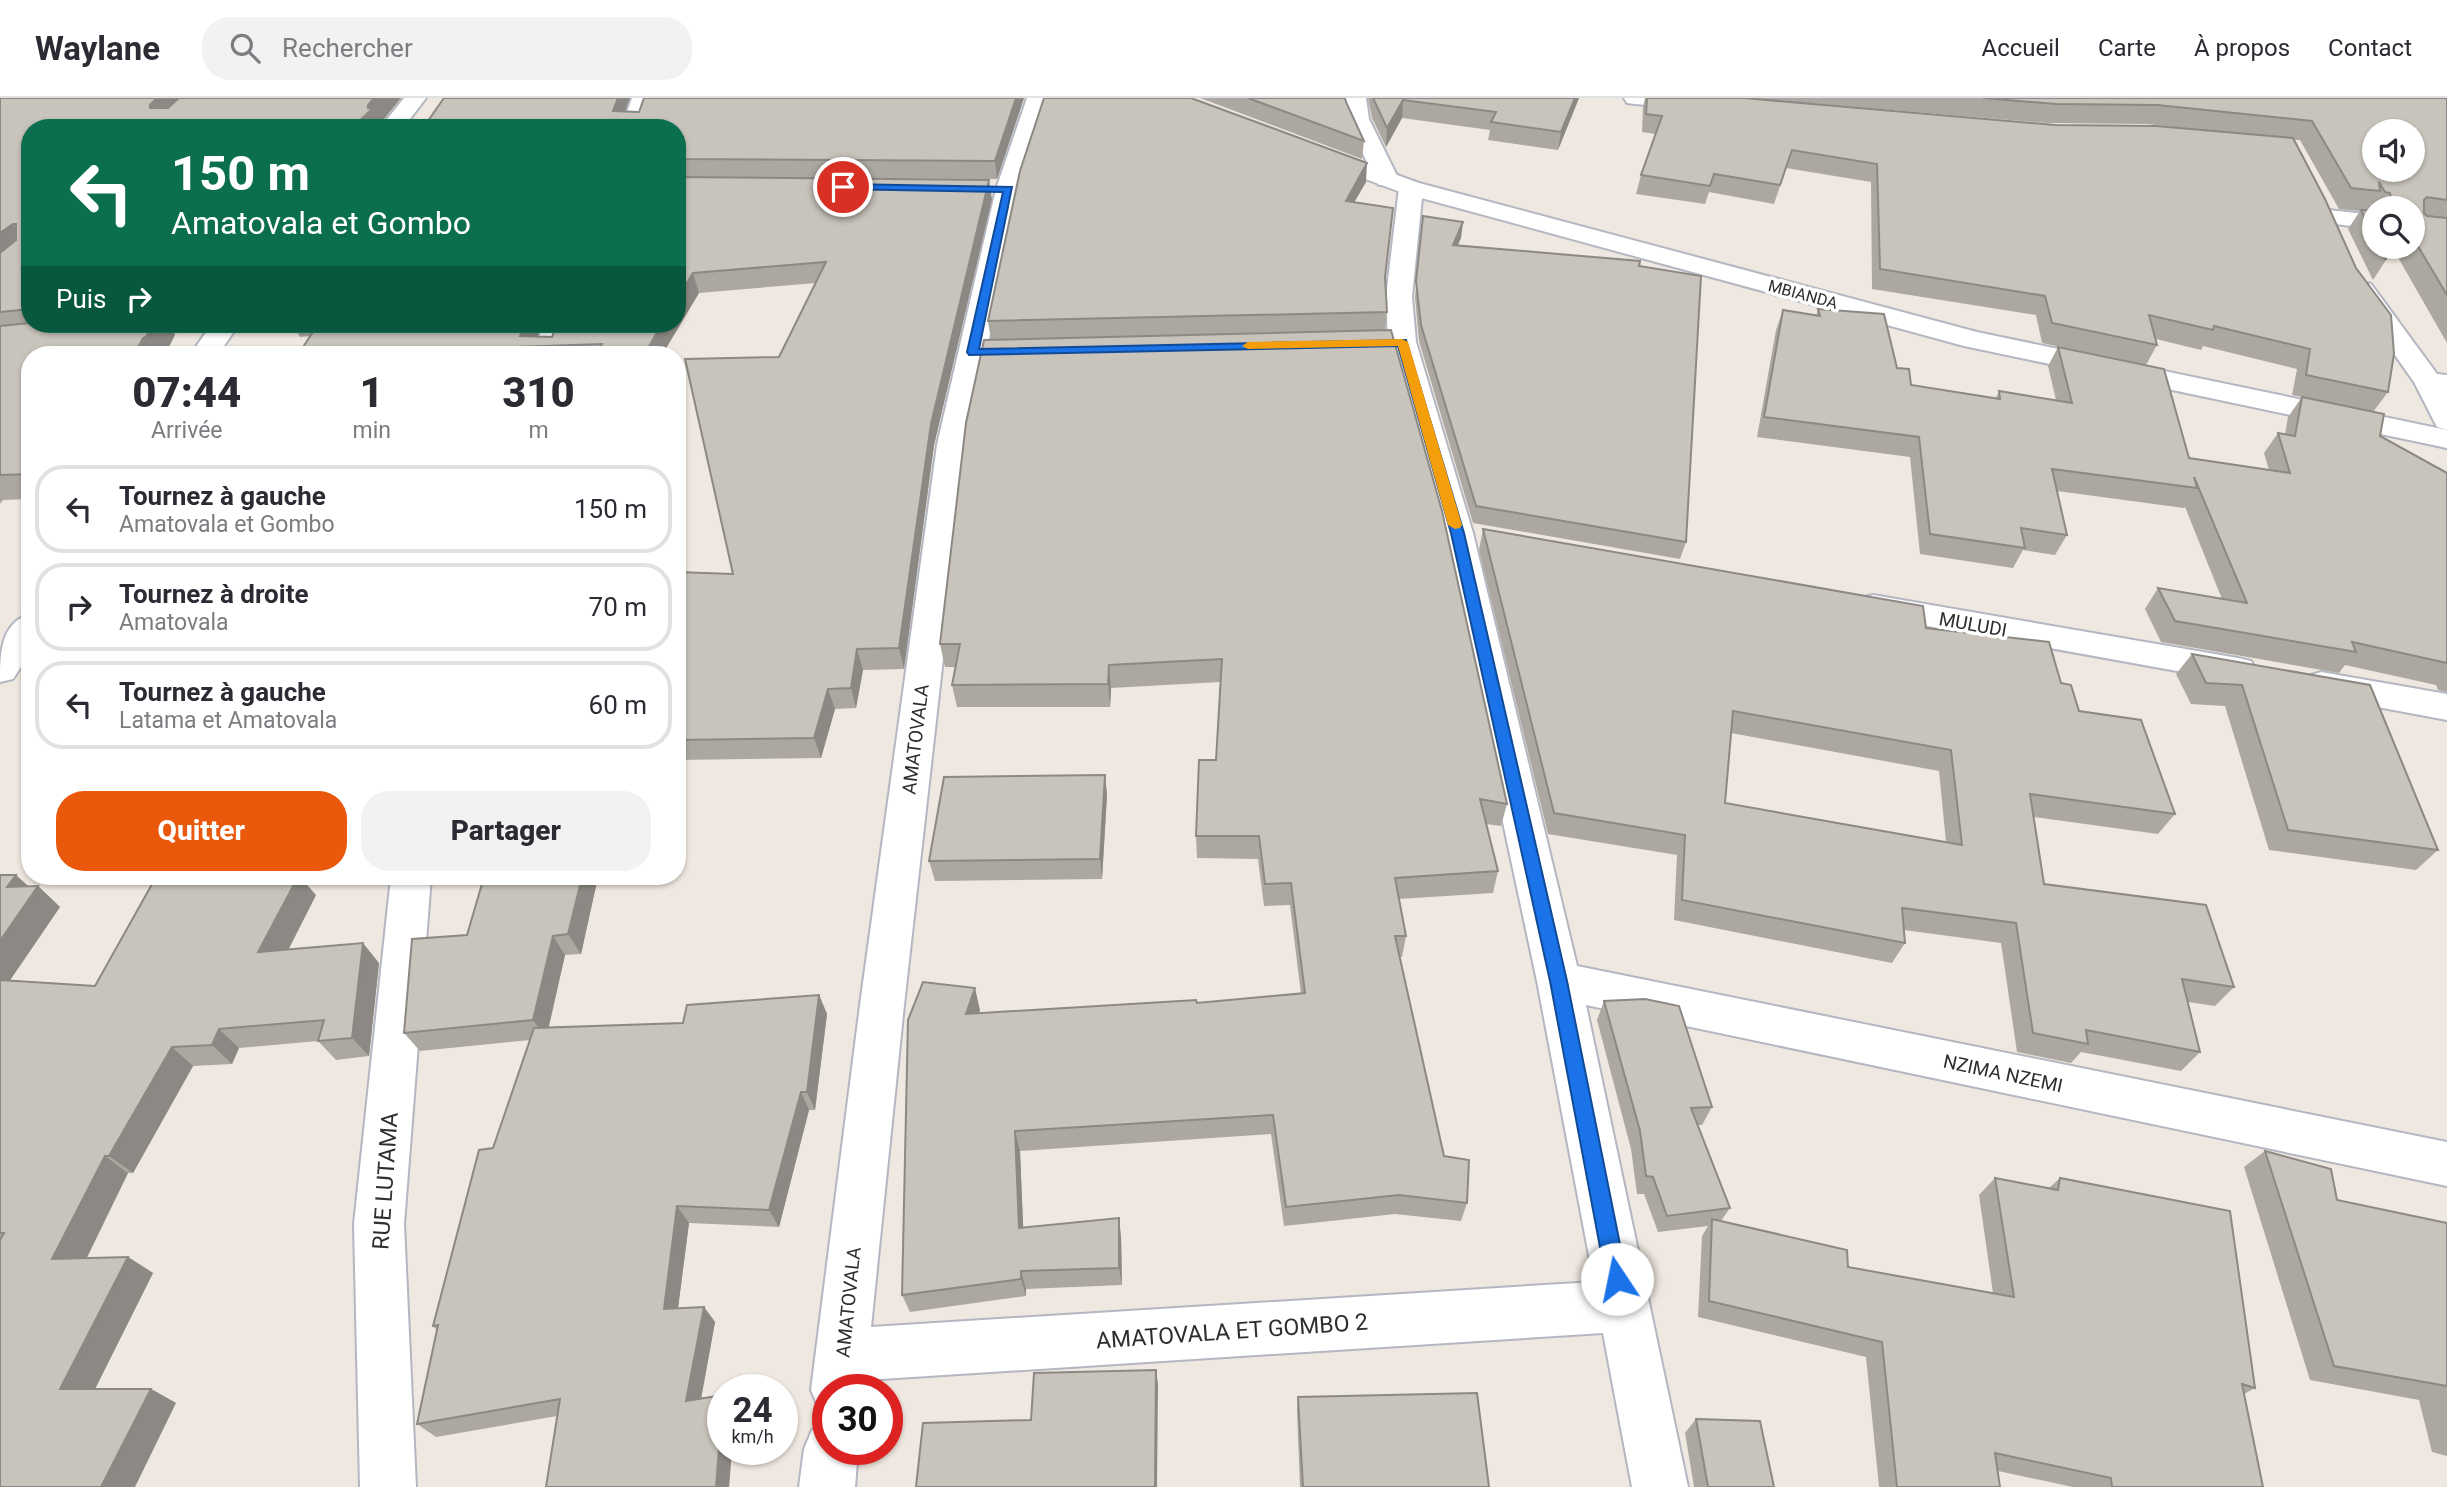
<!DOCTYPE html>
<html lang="fr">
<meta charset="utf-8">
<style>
:root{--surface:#fff;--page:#f2f2f3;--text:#2b2b33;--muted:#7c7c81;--line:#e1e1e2;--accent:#ea580c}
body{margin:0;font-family:Roboto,sans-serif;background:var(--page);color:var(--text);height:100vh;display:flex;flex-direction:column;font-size:26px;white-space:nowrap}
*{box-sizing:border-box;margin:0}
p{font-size:23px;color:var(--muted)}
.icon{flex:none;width:38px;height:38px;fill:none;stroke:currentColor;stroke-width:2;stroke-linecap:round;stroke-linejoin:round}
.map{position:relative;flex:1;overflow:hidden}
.drawer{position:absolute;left:21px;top:248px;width:665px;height:539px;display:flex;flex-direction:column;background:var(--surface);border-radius:28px;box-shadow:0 2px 5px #0004}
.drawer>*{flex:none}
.banner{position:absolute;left:21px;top:21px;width:665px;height:214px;border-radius:28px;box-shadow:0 2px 5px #0004;background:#0b6e4f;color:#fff;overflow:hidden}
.tools{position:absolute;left:2362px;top:21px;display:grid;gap:14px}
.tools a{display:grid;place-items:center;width:63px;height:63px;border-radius:50%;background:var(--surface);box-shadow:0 2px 5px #0004;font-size:35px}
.speed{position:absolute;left:707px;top:1276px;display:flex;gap:14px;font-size:35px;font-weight:700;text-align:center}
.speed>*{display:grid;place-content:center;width:91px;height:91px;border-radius:50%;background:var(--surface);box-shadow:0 2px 5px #0004;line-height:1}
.speed small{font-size:18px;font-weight:400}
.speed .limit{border:10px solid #d22;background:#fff;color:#111}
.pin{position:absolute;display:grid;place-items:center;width:60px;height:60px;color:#fff;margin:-30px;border:4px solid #fff;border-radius:50%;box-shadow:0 2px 7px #0007}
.me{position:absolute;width:77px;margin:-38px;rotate:349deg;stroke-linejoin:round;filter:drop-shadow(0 0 5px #0008)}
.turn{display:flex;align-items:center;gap:24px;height:147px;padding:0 35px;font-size:32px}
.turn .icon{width:91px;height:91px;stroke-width:2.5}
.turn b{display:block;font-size:49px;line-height:60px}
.then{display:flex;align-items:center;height:66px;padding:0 35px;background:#0003;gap:14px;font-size:26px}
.eta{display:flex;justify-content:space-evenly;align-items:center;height:119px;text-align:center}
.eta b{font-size:42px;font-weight:800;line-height:49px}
.button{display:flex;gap:14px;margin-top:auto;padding:14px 35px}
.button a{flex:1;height:80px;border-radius:28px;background:var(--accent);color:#fff;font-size:28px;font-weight:800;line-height:80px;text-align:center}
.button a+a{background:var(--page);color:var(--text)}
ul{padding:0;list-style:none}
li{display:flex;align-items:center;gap:21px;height:88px;margin:0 14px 10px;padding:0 21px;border:4px solid var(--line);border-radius:28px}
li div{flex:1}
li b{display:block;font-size:26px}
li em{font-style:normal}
header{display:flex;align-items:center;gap:42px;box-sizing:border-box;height:98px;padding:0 35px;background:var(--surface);border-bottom:2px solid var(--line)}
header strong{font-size:33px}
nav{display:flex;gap:38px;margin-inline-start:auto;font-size:24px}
.search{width:490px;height:63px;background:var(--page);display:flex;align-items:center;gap:18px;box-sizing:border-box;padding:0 24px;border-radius:28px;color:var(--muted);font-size:26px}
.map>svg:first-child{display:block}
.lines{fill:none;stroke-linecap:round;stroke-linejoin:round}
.service-casing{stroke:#b4b6c1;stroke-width:3}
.minor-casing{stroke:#b4b6c1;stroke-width:4}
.tertiary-casing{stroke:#b4b6c1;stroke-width:4}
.service{fill:#fff;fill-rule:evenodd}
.minor{fill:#fff;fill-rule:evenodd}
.tertiary{fill:#fff;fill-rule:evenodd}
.wall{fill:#aca8a1;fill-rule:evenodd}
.shaded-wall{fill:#8c8883}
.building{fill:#c8c3bb;stroke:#8c8883;stroke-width:2;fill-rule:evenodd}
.route{fill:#1a73e8;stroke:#114b97;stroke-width:2}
.slow{fill:#f59e0b}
.labels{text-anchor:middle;stroke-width:7;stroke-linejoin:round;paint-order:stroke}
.far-street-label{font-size:16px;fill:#2e2e2e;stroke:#fff}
.street-label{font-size:19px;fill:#2e2e2e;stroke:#fff}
.near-street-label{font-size:23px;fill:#2e2e2e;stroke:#fff}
</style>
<header>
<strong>Waylane</strong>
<div class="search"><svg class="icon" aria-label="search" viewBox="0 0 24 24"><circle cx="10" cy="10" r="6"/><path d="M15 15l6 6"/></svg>Rechercher</div>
<nav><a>Accueil</a><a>Carte</a><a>À propos</a><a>Contact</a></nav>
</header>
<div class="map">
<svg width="2447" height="1389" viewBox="0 0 2447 1389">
<rect width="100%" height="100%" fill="#efe8e0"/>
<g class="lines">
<defs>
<path id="service" d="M157,226h56l-8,5 -63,6 -8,-5 2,-3z"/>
<path id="minor" d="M404,0h22l-23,30h-23z
M632,0h22l-11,30h-22z
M1027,0h22l-29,91 -53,256 -63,560 -33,322 723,-45 -57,-301 -96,-448 -53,-191 -2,-45 13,-109 4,-5h16l4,5 -11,109 4,45 57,191 104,433 870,176v44l-861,-181 102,482h-56l-29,-154 -737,47 -1,10h-37v22l-9,-3 -8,-19 49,-385 77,-560 59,-256z
M1344,0h22l3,21 30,61 -4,5h-16l-4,-5 -28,-61z
M1624,0h77l9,6 -3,5 -8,1 -64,-6 -8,-1z
M2328,112l47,5v14l-56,-7 -3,-5 3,-5z
M2362,184l9,2 66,90 10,1v55l-10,-3 -23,-45 -65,-92 4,-6z
M212,226h27l-21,31h-28z
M544,226h26l-11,31h-28z
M1873,497l365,63 13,3 5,9 -5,9 -13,3 -377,-68 -5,-8 5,-8z
M30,516v39l-17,26 -13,3c0,-27 0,-59 30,-68z
M2321,574l126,22v26l-139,-26 -5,-9 5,-9z
M391,779h40l-27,347 12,263h-56l-6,-263z
M828,1325v26h30l-3,38h-56l5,-38 8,-19z"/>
<path id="tertiary" d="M1317,48l102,37 558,149 470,98v18l-483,-102 -561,-153 -94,-35 -3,-5 3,-5z"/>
</defs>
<use href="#service" class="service-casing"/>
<use href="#minor" class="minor-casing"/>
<use href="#tertiary" class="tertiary-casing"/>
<use href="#service" class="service"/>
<use href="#minor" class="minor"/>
<use href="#tertiary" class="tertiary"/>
</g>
<path class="wall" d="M0,0h401l-22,27 -349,3v196l145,11 -145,20v144l-27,1 -3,4z
M1024,0l-27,81 -246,-1 241,21 -58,246 -30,224 -41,1 -7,38 -21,1 -14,49 -144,2v-188l56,2 46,-217 37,-74 -117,10 -37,62h-364l12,-19 -10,1 -7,-13h250l-6,13h15l125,-13v-196l-52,-16z
M1200,0h145l1,4 18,39 -2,18z
M1368,0h211l-21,52 -70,-10 2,-10 -88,-12 -16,29 -14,-29z
M1645,0h802v245l-55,-96h21v-39h-38v39h10l1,13 -13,20 -25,-51 12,-18 -21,-2 -39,-69h-6l94,252 -15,20 -81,-17 5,-26 -94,-23 -2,4 -45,-11 1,6 -11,20 -104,-22 -6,-28 -164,-26 -1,-107 -85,-14 -12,36 -65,-12 -4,12 -69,-10 5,-19 14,-41 -13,-2 1,-25zM1796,4l251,21 100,1 36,4 -128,-3z
M1366,84l-12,20 31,78 2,32 -2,19 122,473 -6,22 -15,-2 12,47 -5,22 -94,6 7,37 -4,21h-2l44,199 23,47 -6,18 -66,-7 -111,12 -13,-92 -251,17 3,77 98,8 1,49 -96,4v7l-116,16 -8,-17 6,-275 72,-10 -1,3 218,-10 104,-9 -11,-89 -26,1 -6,-47 -61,-1 -1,-22 20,-76 4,-78 -109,6 -1,19h-153l-5,-22 3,-18h-10l-5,-23 51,-304 -3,-19z
M1423,118l38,22 -3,7 181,21 47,276 -6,17 -207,-36 -54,-182 -4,-44z
M1818,211l79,59 14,17 85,13 3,-7 57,9 -8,-34 10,-19 131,111 80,12 -5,-17 14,-20 7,1 3,-17 14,-20 78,39 67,37v219l-9,-2 -2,-5 -91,-20 -6,8 -178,-31 -16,-33 13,-21 64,11 -37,-92 -1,1 -127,-17 10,44 -12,20 -32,-5 -10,18 -93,-14 -10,-97 -153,-20 19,-107 7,-20 33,6z
M1483,431l443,99 135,55 18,28 96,103 -17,20 -124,-17 10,67 190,103 -19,19 -27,-4 12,50 -19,19 -100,-19 -10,11 -54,-11 -16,-109 -97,-13 1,13 -13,20 -218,-43 3,-65 -129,-21 -69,-284zM1731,635l208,38 7,71 -221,-39z
M2192,556l178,31 68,165 -22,20 -147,-20 -44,-144 -34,-2 -15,-30z
M1105,677l2,20 -5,84 -167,2 -6,-20z
M0,777l29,12 9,-1 22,21 -50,73 85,6 221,-91 -28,55 91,13 -10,93 -33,4 -18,-19 -79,7 -7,16 -39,2 -60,107h-5l-41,85 41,-1 25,16 -58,116h56l25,14 -176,84z
M598,779l-17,77 -16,1 -16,72 134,-4 136,-28 8,19 -12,96h-6l-30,117 -90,-4 -11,85 26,-1 11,15 -14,77 22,50h9l-3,38 -172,-71 -121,21 -19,-13 20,-94 -4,-4 97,-286 -110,11 -16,-18 63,-98z
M1604,903l108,106 -10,18h-5l33,83 -9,13 127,46 145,26 -14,-98 16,-17 54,10 11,-10 195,210 -11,6 19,93h-190l-75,-16 2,16h-121l-13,-130 -168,-40 4,-81 6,-10 -50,6 -14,-38h-7l-6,-45 -34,-129z
M2265,1053l72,49 110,23v233l-15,-4 -13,-52 -109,-20 -66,-213z
M1298,1299l191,90h-189l-3,-77z
M1696,1321l78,68h-80l-9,-54z"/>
<path class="shaded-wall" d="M157,0h35l-30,30 -12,-20v-3z
M374,0h27l-22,27 1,3h-28l16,-20v-3z
M618,0h12l-11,30 -6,-17z
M1016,0h8l-27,81 -2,-18z
M1575,0h4l-21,52 3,-18z
M1403,2l-1,18 -16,29 1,-19z
M1367,65l-1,19 -22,38 2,-19z
M989,82l3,19 -58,246 -30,224 -5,-21 32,-224z
M1463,124l-2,16 -11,23 3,-16z
M13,126l15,23 -28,21v-35z
M693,175l6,20 -37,62h-18l18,-31h15v-25z
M153,226h16l6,11 -10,20h-31l9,-17z
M526,226h17l-11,23 -12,-11z
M680,261l6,20 -9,33v-45z
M857,551l6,21 -7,38 -5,-20z
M1109,567l2,23 -1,19 -2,-23z
M828,591l7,20 -14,49 -7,-20z
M1105,677l2,20 -5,84 -2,-20z
M16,777l18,16 4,-5 22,21 -60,88v-54l7,-54z
M298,779h2l16,18 -39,77 -19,-20z
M582,779h16l-17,77 -13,-20z
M553,838l12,19 -19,83 -13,-18z
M363,845l16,20 -10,93 -17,-18z
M975,890l5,22 -9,25 -5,-21z
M819,897l8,19 -12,96 -8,-18z
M219,931l20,19 -7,16 -20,-19z
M172,949l21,19 -60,107 -24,-17z
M801,994l8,18 -30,117 -10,-17z
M1015,1033l5,20 4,95 -5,-18z
M105,1058l23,17 -50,102 -26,-16z
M677,1108l12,17 -13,101 -12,-15z
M1119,1120l2,18 1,49 -3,-17z
M128,1159l25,16 -65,130 -28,-14z
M1021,1173l5,18v7l-5,-17z
M704,1209l11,15 -17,93 -12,-14z
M1156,1272l2,14 -1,103h-2z
M151,1291l25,14 -41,84h-34z
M723,1301v50h9l-3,38h-13z"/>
<path class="building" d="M0,0h157l-7,7v3h18l11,-10h195l-6,7v3l4,1 -20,19h-322v181l-30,3v-59l16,-13v-16h-3l-13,9z
M444,0h174l-5,13 26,1 5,-14h372l-21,63 -318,-2v-31h-254z
M1044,0h147l176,65 -21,38 47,7 -8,69 2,35 -399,9 32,-150z
M1248,0h97l1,4 18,39z
M1373,0h202l-14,34 -70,-10 5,-10 -93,-12 -16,28z
M1647,0h97l311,27 101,1 137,12 32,61 31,69 35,47 3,39 -6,38 -82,-17 4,-26 -96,-23 -1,4 -64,-15 8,30 -105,-22 -7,-27 -165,-27 -3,-105 -85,-14 -12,35 -66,-11 -4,12 -69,-11 21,-59 -16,-2z
M1983,0h464v102l-20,-3 -3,3v13l3,3 20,2v77l-34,-57v-30h-18l-4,-7 -1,-8 -5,-1 -6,-10 1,9 -29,-3 -39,-67 -155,-16 -101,-1zM2375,33h38v39h-38z
M677,79l312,3 -58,244 -32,224 -42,1 -6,39 -23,1 -14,49 -137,2v-168l56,2 -48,-215 94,-2 47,-95 -133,11 -16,26z
M2361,112l14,1v26z
M1423,118l40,6 -10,23 187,16 -1,5 62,10 -15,266 -210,-36 -55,-181 -5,-44z
M2379,149h6l1,13z
M1818,211l66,5 13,54 12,1 2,16 89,14 -1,-8 73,12 -14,-56 106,22 25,89 101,15 -12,-40 17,3 7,-39 82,17 -4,22 67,37v190l-95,-21 4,10 -181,-31 -17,-33 89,15 -53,-126 3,11 -145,-19 15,66 -46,-7 4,20 -95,-14 -11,-97 -155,-20 19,-107 37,6z
M30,225l123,1 -7,13 -3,1 -9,17h-104v119l-30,1v-149z
M318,226h208l-6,12 32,1 5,-13h105l-18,31h-47l5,-11 -145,5 -3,6h-156z
M1391,232l51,181 65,293 -27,-5 18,72 -103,7 11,58h-11l49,220 25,4 -2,43 -68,-8 -113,12 -13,-92 -258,16 4,97 100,-10v50l-98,3v8l-119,16 6,-275 15,-38 52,6 -9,26 230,-14 1,3 108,-10 -14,-110 -26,1 -6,-48h-63l3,-76h17l6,-101 -113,6 -1,19 -156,1 8,-41h-20l26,-221 18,-83z
M1483,431l440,77 3,22 123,14 12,41 10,2 8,26 62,9 34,94 -145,-20 14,90 162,21 28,82 -52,-8 18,73 -114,-22 2,14 -55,-11 -17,-110 -114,-15 3,35 -223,-43 3,-65 -131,-22zM1733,613l218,39 11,95 -237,-42z
M2192,556l178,31 68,165 -150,-20 -46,-145 -36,-2z
M1105,677l-5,84 -171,2 15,-84z
M0,777h16l-9,12 31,-1 -38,55z
M156,779h142l-40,75 105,-9 -11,95 -34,3 6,-21 -105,9 -7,16 -40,2 -63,109h-4l-53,103 76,-2 -68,132h91l-50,98h-101v-247l4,-7h-4v-253l95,6z
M484,779h98l-14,57 -15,2 -20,84 -129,13 8,-94 55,-4z
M819,897l-12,97h-6l-32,118 -92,-4 -13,103 40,-2 -18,94 37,-6 -7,92h-170l14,-88 -143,25 21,-99 -5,1 46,-176 14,-2 41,-120 149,-5 4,-18z
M1645,901l34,7 33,101 -21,1 39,100 -63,8 -14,-39 -7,-1 -6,-45 -36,-130z
M2265,1053l66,18 6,31 110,23v164v-1l-113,-20z
M1995,1080l63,12 2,-12 170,33 25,177 -13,-4 21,103h-151l-1,-9 -116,-25 5,34h-103l-15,-145 -173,-41 3,-82 135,31 1,17 166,30z
M1156,1272l-1,117h-239l7,-64 108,-3 3,-47z
M1477,1295l12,94h-186l-5,-90z
M1696,1321l64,2 14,66h-66z"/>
<path class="route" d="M843,86l169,3 -33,162 427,-9 58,193 103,448 60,298 -3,8 -7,3 -8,-3 -3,-8 -56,-298 -99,-448 -53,-187 -429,9 -2,-3 36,-160 -164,-3 -1,-2z"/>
<path class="slow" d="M1402,241l6,3 54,183 -2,3 -5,1 -7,-4 -50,-179 -150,3 -6,-3 6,-4z"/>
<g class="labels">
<g class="far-street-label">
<text transform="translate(1803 196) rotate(15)" y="6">MBIANDA</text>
</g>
<g class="street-label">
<text transform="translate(1973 526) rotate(10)" y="7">MULUDI</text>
<text transform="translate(915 641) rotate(-83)" y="7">AMATOVALA</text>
<text transform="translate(2003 975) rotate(12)" y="7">NZIMA NZEMI</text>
<text transform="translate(848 1204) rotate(-84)" y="7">AMATOVALA</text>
</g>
<g class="near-street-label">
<text transform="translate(385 1083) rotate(-86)" y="8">RUE LUTAMA</text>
<text transform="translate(1232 1233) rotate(-4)" y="8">AMATOVALA ET GOMBO 2</text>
</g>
</g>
</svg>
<div class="tools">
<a><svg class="icon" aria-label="sound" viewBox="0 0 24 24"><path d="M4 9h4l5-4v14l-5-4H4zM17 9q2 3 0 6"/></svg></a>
<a><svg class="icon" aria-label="search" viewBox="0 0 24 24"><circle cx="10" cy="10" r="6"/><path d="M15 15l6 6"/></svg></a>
</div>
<div class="speed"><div>24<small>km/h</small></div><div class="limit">30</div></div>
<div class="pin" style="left:843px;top:89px;background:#d93025"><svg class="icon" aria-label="arrive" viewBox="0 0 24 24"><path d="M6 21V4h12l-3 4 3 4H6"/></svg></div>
<svg class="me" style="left:1617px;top:1181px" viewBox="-20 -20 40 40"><circle r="19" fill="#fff"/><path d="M0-13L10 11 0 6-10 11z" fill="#1a73e8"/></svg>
<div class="banner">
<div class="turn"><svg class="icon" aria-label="left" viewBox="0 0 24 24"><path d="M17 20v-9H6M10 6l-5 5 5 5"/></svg><div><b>150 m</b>Amatovala et Gombo</div></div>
<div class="then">Puis<svg class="icon" aria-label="right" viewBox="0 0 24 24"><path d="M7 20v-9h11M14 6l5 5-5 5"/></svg></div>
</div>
<section class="drawer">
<div class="eta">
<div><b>07:44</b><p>Arrivée</p></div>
<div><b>1</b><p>min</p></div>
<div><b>310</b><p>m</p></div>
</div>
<ul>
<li><svg class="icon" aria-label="left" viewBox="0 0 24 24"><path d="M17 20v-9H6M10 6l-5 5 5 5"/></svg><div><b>Tournez à gauche</b><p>Amatovala et Gombo</p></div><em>150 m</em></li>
<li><svg class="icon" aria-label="right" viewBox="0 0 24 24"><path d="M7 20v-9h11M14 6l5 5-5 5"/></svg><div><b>Tournez à droite</b><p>Amatovala</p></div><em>70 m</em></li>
<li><svg class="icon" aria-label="left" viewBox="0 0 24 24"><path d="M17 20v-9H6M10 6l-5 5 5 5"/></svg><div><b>Tournez à gauche</b><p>Latama et Amatovala</p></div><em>60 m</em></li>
</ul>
<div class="button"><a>Quitter</a><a>Partager</a></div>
</section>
</div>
